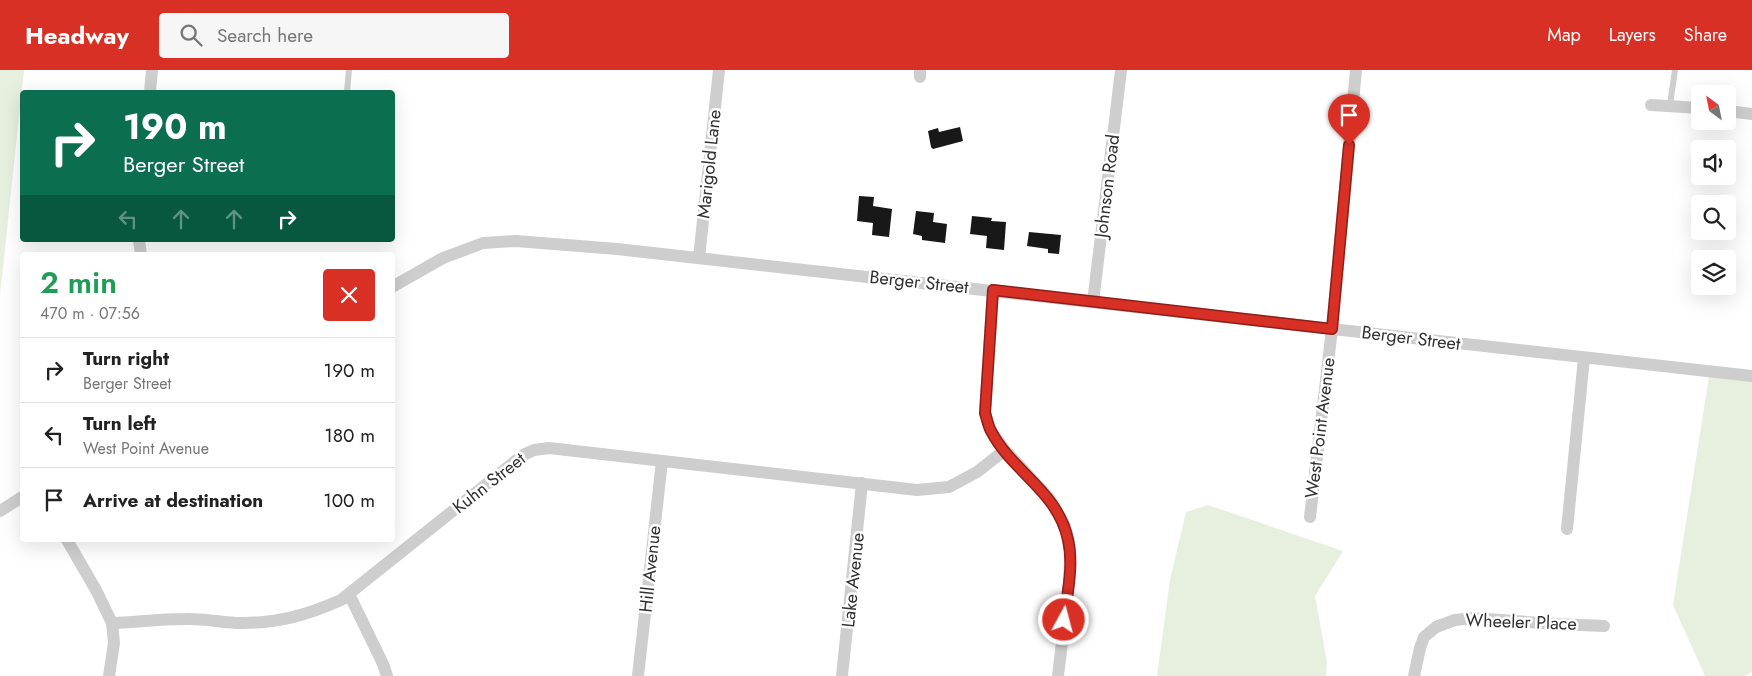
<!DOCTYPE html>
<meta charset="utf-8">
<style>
:root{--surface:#fff;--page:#f6f6f6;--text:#222;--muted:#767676;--line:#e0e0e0;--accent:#d93025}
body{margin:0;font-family:Jost,sans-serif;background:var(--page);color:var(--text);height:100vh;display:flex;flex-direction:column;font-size:19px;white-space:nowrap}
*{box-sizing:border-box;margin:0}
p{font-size:16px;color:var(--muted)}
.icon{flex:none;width:28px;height:28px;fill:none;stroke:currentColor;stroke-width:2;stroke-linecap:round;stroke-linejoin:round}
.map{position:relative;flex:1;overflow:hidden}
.panel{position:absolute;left:20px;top:182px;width:375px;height:290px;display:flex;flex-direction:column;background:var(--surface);border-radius:5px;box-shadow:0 5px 20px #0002}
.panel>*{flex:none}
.top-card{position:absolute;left:20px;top:20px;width:375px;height:152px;border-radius:5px;box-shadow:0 5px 20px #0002;background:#0b6e4f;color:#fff;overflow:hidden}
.needle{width:32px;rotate:328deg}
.fabs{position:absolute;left:1691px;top:15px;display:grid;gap:10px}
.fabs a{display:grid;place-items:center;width:45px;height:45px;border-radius:5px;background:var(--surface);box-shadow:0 5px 20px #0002;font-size:25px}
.pin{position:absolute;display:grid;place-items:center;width:42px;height:42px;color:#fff;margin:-51px -21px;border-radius:50% 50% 50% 0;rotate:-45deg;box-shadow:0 0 5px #0007}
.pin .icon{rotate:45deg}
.me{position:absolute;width:55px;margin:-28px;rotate:7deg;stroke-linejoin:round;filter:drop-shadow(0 0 4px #0008)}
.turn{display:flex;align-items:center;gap:18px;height:105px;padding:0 20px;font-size:22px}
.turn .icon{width:65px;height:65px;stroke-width:2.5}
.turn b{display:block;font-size:35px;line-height:42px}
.lanes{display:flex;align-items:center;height:48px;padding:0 20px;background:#0003;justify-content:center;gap:25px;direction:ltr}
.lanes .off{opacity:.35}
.round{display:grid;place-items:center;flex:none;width:52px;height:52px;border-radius:5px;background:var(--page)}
.summary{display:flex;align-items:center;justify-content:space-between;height:85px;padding:0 20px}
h1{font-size:30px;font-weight:600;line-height:38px;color:#1e9e55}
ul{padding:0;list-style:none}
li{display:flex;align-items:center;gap:15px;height:65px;padding:0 20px;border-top:1px solid var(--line)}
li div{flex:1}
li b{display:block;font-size:19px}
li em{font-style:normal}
header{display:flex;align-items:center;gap:30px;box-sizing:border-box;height:70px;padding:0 25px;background:var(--accent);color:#fff}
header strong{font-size:24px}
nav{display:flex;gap:28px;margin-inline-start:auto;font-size:18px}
.search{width:350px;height:45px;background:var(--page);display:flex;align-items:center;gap:12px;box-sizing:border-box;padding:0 18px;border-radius:5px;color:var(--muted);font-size:19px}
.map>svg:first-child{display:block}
.green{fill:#e7efdf}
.building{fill:#181818}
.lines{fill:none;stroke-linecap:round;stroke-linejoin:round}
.lane{stroke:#cecece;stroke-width:6}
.street{stroke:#cecece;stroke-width:12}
.route-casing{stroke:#8d1f18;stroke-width:12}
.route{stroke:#d93025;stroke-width:9}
.labels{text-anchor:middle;stroke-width:5;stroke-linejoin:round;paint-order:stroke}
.street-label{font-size:18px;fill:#313131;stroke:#fff}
</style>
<header>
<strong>Headway</strong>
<div class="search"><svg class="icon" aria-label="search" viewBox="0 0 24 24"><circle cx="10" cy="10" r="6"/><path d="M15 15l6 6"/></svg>Search here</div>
<nav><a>Map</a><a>Layers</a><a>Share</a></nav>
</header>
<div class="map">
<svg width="1752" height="606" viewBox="0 0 1752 606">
<rect width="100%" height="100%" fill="#fff"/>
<path class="green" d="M0,0h24l-24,225z
M1710,300l42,4v298l-7,4h-40l-32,-71z
M1208,435l135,46 -28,45 12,66 -1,14h-169l13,-96 16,-68z"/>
<path class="building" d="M960,57l3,14 -30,8 -2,-2 -3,-16 10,-3 1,4z
M859,126l15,1 -1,9 19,3 -3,28 -17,-2 1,-12 -16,-2z
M916,141l18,2 -1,9 14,2 -2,19 -23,-3v-4l-9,-2z
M972,146l20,2 -1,3 15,1 -2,28 -18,-2 1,-12 -17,-2z
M1029,162l32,3 -2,19 -11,-1v-4l-21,-3z"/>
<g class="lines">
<path class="lane" d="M347,22l2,-22
M1670,35l5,-35"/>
<path class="street" d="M920,7v-7
M150,22l2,-22
M1651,35l49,3
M1728,41l24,3
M139,170l2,15
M699,188l20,-188
M392,217l51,-29 40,-15 33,-2 101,8 1135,127
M993,220l-8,123 6,18 14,19 44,48 16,28 4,16 1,14 -1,27 -11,93
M1093,232l28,-232
M0,441l22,-14
M1310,447l22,-188 24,-259
M1567,459l17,-171
M67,470l29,50 16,33 2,20 -5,33
M349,524l34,70 4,12
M112,553c24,-1 49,-4 73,-4 19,-1 38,4 57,4 37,0 65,-8 99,-23l182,-145 11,-5 15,-2 368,42 32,-3 28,-15 28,-22
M638,606l24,-215
M842,606l20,-193
M1414,606l6,-28 4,-11 12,-10 19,-7 18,-2 84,6 47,2"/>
</g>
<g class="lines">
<defs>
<path id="route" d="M1064,550c3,-26 10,-55 4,-80 -10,-49 -56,-68 -77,-109 -3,-5 -4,-12 -6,-18l8,-123 339,39 17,-184"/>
</defs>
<use href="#route" class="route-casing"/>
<use href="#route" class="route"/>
</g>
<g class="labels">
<g class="street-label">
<text transform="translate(709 94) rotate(-84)" y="6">Marigold Lane</text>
<text transform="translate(1107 116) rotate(-83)" y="6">Johnson Road</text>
<text transform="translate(919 212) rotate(6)" y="6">Berger Street</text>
<text transform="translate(1411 268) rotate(7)" y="6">Berger Street</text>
<text transform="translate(1320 358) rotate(-83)" y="6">West Point Avenue</text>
<text transform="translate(489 413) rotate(-38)" y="6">Kuhn Street</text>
<text transform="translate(650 499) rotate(-84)" y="6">Hill Avenue</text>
<text transform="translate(853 510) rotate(-84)" y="6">Lake Avenue</text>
<text transform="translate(1521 552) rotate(2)" y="6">Wheeler Place</text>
</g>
</g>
</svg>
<div class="fabs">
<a><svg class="needle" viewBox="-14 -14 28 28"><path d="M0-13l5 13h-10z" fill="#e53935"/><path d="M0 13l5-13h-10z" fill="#767676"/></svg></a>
<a><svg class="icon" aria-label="sound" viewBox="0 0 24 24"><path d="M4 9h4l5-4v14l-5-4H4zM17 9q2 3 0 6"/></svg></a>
<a><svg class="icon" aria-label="search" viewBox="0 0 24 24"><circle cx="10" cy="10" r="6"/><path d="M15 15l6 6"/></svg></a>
<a><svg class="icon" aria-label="layers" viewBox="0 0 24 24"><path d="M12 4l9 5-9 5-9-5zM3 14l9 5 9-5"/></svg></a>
</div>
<div class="pin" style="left:1349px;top:75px;background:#d93025"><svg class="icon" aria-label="arrive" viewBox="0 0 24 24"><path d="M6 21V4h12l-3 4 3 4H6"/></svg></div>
<svg class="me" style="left:1064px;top:550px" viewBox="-20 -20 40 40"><circle r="17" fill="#d93025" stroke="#fff" stroke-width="3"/><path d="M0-11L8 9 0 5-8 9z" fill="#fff"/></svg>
<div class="top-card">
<div class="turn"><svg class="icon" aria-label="right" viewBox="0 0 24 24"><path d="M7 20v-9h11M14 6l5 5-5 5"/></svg><div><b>190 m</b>Berger Street</div></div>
<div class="lanes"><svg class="icon off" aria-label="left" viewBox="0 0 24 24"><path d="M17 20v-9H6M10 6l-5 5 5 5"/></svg><svg class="icon off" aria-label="ahead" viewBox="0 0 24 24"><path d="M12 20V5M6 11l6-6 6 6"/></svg><svg class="icon off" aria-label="ahead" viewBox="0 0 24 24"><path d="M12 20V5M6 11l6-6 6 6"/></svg><svg class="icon" aria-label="right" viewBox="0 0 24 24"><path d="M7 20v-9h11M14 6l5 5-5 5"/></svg></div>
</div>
<section class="panel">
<div class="summary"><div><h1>2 min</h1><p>470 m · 07:56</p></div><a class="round" style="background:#d93025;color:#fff"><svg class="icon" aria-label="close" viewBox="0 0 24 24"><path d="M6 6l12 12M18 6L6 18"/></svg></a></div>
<ul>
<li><svg class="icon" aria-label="right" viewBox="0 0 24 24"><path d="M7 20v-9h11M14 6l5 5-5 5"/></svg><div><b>Turn right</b><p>Berger Street</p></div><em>190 m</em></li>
<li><svg class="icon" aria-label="left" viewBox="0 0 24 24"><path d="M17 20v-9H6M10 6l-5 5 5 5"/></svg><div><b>Turn left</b><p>West Point Avenue</p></div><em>180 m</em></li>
<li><svg class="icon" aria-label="arrive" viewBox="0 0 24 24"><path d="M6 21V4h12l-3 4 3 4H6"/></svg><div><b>Arrive at destination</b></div><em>100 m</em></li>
</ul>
</section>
</div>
